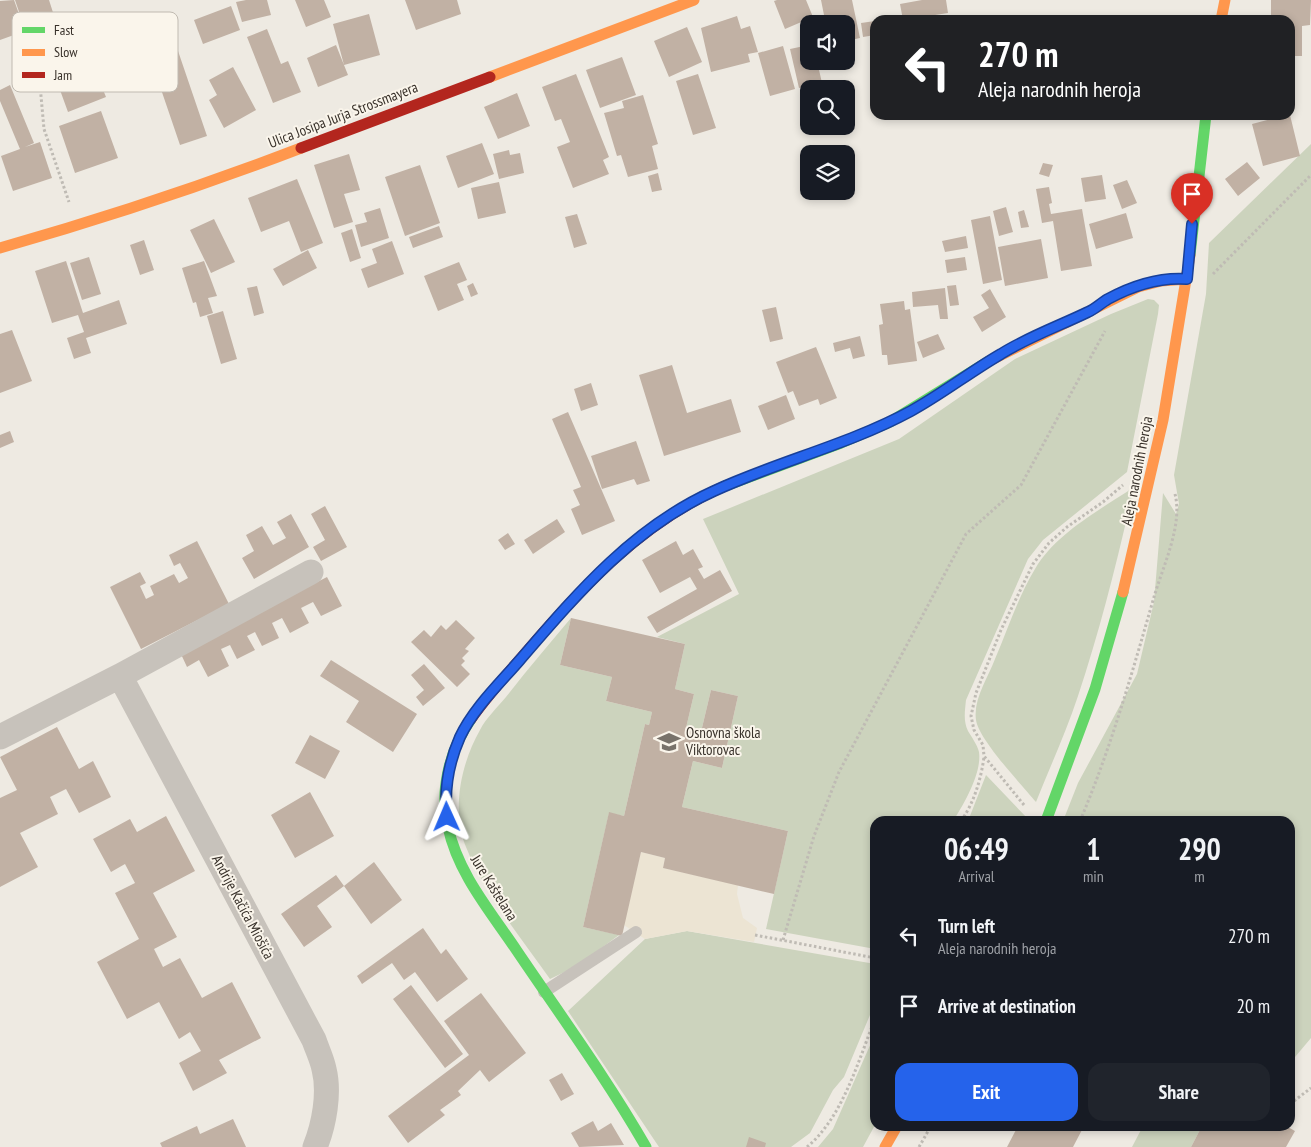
<!DOCTYPE html>
<meta charset="utf-8">
<style>
:root{--surface:#171b24;--page:#20242c;--text:#f1f3f6;--muted:#9ea1a6;--accent:#2563eb}
body{margin:0;font-family:"PT Sans Narrow",sans-serif;background:var(--page);color:var(--text);height:100vh;display:flex;flex-direction:column;font-size:19px;white-space:nowrap}
*{box-sizing:border-box;margin:0}
p{font-size:16px;color:var(--muted)}
.icon{flex:none;width:28px;height:28px;fill:none;stroke:currentColor;stroke-width:2;stroke-linecap:round;stroke-linejoin:round}
.map{position:relative;flex:1;overflow:hidden}
.details{position:absolute;left:870px;top:816px;width:425px;height:315px;display:flex;flex-direction:column;background:var(--surface);border-radius:15px;box-shadow:0 2px 8px #0003}
.details>*{flex:none}
.guide{position:absolute;left:870px;top:15px;width:425px;height:105px;border-radius:15px;box-shadow:0 2px 8px #0003;background:#202124;color:#fff;overflow:hidden}
.fabs{position:absolute;left:800px;top:15px;display:grid;gap:10px}
.fabs a{display:grid;place-items:center;width:55px;height:55px;border-radius:10px;background:var(--surface);box-shadow:0 2px 8px #0003;font-size:25px}
.pin{position:absolute;display:grid;place-items:center;width:42px;height:42px;color:#fff;margin:-51px -21px;border-radius:50% 50% 50% 0;rotate:-45deg;box-shadow:0 0 5px #0007}
.pin .icon{rotate:45deg}
.me{position:absolute;width:55px;margin:-28px;rotate:359deg;stroke-linejoin:round;filter:drop-shadow(0 0 4px #0008)}
.turn{display:flex;align-items:center;gap:18px;height:105px;padding:0 25px;font-size:22px}
.turn .icon{width:65px;height:65px;stroke-width:2.5}
.turn b{display:block;font-size:35px;line-height:42px}
.eta{display:flex;justify-content:space-evenly;align-items:center;height:85px;text-align:center}
.eta b{font-size:30px;font-weight:700;line-height:35px}
.cta{display:flex;gap:10px;margin-top:auto;padding:10px 25px}
.cta a{flex:1;height:58px;border-radius:15px;background:var(--accent);color:#fff;font-size:20px;font-weight:700;line-height:58px;text-align:center}
.cta a+a{background:var(--page);color:var(--text)}
ul{padding:0;list-style:none}
li{display:flex;align-items:center;gap:15px;height:70px;padding:0 25px}
li div{flex:1}
li b{display:block;font-size:19px}
li em{font-style:normal}
.map>svg:first-child{display:block}
.green{fill:#ccd3bd}
.plaza{fill:#ece4d3}
.building{fill:#c1b1a4}
.lines{fill:none;stroke-linecap:round;stroke-linejoin:round}
.path{stroke:#bfbbb4;stroke-width:3;stroke-dasharray:2.5 2.5;stroke-linecap:butt}
.lane{stroke:#c7c2bb;stroke-width:12}
.street{stroke:#c7c2bb;stroke-width:25}
.fast{stroke:#63d668;stroke-width:11}
.slow{stroke:#ff974d;stroke-width:11}
.jam{stroke:#b3261e;stroke-width:11}
.route-casing{stroke:#184099;stroke-width:12}
.route{stroke:#2563eb;stroke-width:9}
.labels{text-anchor:middle;stroke-width:4;stroke-linejoin:round;paint-order:stroke}
.street-label{font-size:15px;fill:#38312a;stroke:#faf5eb}
.poi-label{font-size:15px;fill:#38312a;stroke:#faf5eb;text-anchor:start}
.key{fill:#faf5eb;stroke:#c0bab1;stroke-width:1}
.key-label{font-size:14px;fill:#38312a}
</style>
<div class="map">
<svg width="1311" height="1147" viewBox="0 0 1311 1147">
<rect width="100%" height="100%" fill="#eeeae2"/>
<path class="green" d="M1311,144v894l-21,25v-242h-227l15,-38 59,-109 17,-72 9,-109 13,21 3,-10 -5,-29 32,-181 3,-51z
M1148,299l6,1 5,5 -1,9 -31,158 -84,68 -15,19 -62,141c-1,10 -3,21 2,31 4,7 9,13 11,21 3,21 -15,52 -26,69h-78v128l-109,-20 22,-98 -106,-24 11,-46 29,7 16,-72 -27,-6 -10,42 -15,-4 8,-34 -19,-5 10,-45 -28,-7 82,-43 -36,-75 196,-80 116,-80 96,-45z
M1134,487c-16,71 -33,140 -56,209 -12,36 -28,71 -42,106 -14,-17 -57,-62 -60,-82 -3,-21 12,-42 19,-61 13,-30 23,-62 40,-90 21,-36 65,-59 99,-82z
M571,618l-11,47 52,12 -6,24 46,11 -3,13 -4,-1 -21,92 -15,-3 -26,114 36,8 -42,31 -27,13c-29,-42 -65,-84 -84,-132 -15,-36 -5,-84 14,-117 6,-12 17,-22 26,-33 21,-27 43,-53 65,-79z
M986,775l42,44 -1,2h-59z
M687,931l188,33v39l-31,74 -11,13 -23,43 -19,14h-132l-91,-136 77,-72z
M875,1034v91l-12,22h-45l15,-18z
M1143,1126h59l-11,21h-59z"/>
<path class="plaza" d="M641,852l24,6 -2,10 75,17 -1,9 6,24 14,10 -3,14 -67,-11 -42,8 -21,-14z"/>
<path class="building" d="M14,0l11,31 -25,9v-39z
M15,0h34l9,28 -30,10z
M246,0h21l4,15 -29,7 -6,-20z
M295,0h29l7,17 -25,10z
M405,0h52l4,14 -45,16z
M777,0h29l7,17 -28,12 -11,-28z
M821,0h31l8,38 -14,3v-17h-4l-1,-8 -16,4z
M922,0h24l2,13 -45,7 -3,-16z
M1271,0h40l-1,25 -8,1v30h-12v-36h-19z
M231,6l9,24 -37,14 -9,-24z
M369,14l11,41 -36,10 -11,-41z
M737,16l4,13 9,-3 8,26 -10,2 2,8 -39,10 -10,-44z
M875,21v14l-12,2 -2,-14z
M687,27l15,35 -33,15 -15,-36z
M267,29l14,35 7,-3 13,31 -28,11 -26,-66z
M151,39l6,16 20,-7 30,88 -27,9 -30,-88 -13,5 -5,-17z
M336,45l12,30 -30,12 -11,-29z
M809,45v16h8l5,22 -23,5 -9,-39z
M783,46l12,43 -25,7 -12,-43z
M622,57l14,38 -36,13 -14,-38z
M233,67l23,43 -32,18 -15,-28 8,-5 -8,-15z
M576,74l33,83 -6,3 6,14 -36,14 -16,-41 13,-5 -9,-23 -6,2 -13,-34z
M698,74l18,54 -23,7 -17,-54z
M97,75l9,22 -38,15 -8,-22z
M10,85l24,58 -9,4 15,-5 12,36 -39,13 -12,-35 19,-7 -20,-48v-11z
M517,93l13,33 -32,13 -14,-32z
M643,95l15,49 -6,2 6,23 -30,8 -7,-22 -4,1 -13,-43 20,-5 -2,-7z
M101,111l17,47 -43,15 -16,-47z
M1277,115h13l10,41 -37,10 -11,-42 31,-8 -6,1z
M482,143l12,31 -36,14 -12,-32z
M509,150l1,5 10,-2 4,20 -25,6 -6,-25z
M349,154l11,36 -16,4 9,28 -19,6 -20,-63z
M1247,162l13,16 -22,18 -13,-17z
M1043,163l10,2 -4,12 -10,-3z
M420,165l20,58 -35,13 -20,-59z
M658,173l4,17 -10,2 -4,-16z
M1102,175l4,24 -21,3 -4,-24z
M297,179l26,64 -22,9 -12,-31 -28,11 -13,-34z
M1127,180l10,23 -15,6 -9,-24z
M499,182l7,31 -28,6 -7,-31z
M1049,187l3,16 -3,1 2,10 31,-5 10,57 -31,5 -8,-50 -11,2 -6,-34z
M1006,207l7,25 -14,4 -6,-25z
M380,208l9,30 -28,9 -6,-22 12,-3 -3,-9z
M1024,210l5,17 -8,1 -3,-16z
M1126,213l7,25 -37,11 -7,-25z
M577,214l10,30 -13,4 -9,-31z
M990,216l12,64 -19,4 -12,-64z
M214,219l21,43 -24,11 -21,-43z
M439,226l4,11 -30,11 -4,-11z
M352,229l9,29 -11,4 -9,-29z
M966,236l2,12 -23,4 -3,-11z
M1041,239l7,39 -43,8 -7,-39z
M144,240l10,30 -14,5 -10,-30z
M392,241l12,33 -36,14 -7,-19 16,-6 -5,-14z
M308,250l9,18 -34,18 -10,-17z
M89,257l12,37 -19,6 -12,-37z
M965,257l2,13 -20,3 -2,-13z
M66,261l17,52 36,-13 8,24 -41,14 5,15 -17,6 -7,-21 17,-6 -6,-17 -26,8 -17,-52z
M204,261l13,35 -9,2 5,15 -13,4 -4,-15 -3,1 -11,-35z
M459,262l8,18 -10,4 7,16 -26,11 -14,-35z
M473,283l5,11 -7,3 -4,-11z
M956,285l3,20 -9,1 -3,-20z
M257,286l7,27 -10,3 -7,-28z
M945,288l3,31h-8l-2,-14 -25,2 -1,-15z
M990,289l16,28 -24,15 -9,-15 16,-9 -8,-13z
M904,301l1,9 5,-1 7,52 -29,4 -1,-10h-5l-3,-30 4,-1 -3,-20z
M776,307l7,32 -13,3 -8,-32z
M223,311l14,48 -16,5 -14,-48z
M12,330l20,51 -32,12v-59z
M938,334l7,15 -22,9 -6,-16z
M860,336l5,20 -12,3 -3,-11 -15,4 -2,-9z
M816,347l21,51 -17,7 -2,-6 -19,7 -6,-15 -5,2 -12,-31z
M672,365l15,48 44,-14 10,33 -77,24 -25,-81z
M591,383l7,22 -17,6 -7,-22z
M786,395l9,24 -27,11 -10,-24z
M568,412l47,109 -33,14 -11,-26 9,-4 -7,-15 8,-3 -29,-68z
M10,431l4,11 -14,6v-13z
M636,441l14,40 -13,4 -3,-6 -32,10 -11,-33z
M325,506l22,41 -26,14 -8,-14 12,-7 -14,-26z
M291,514l18,33 -55,32 -12,-21 12,-7 -8,-16 16,-9 11,19 13,-7 -9,-16z
M557,519l8,13 -32,22 -9,-14z
M508,533l7,11 -10,6 -7,-10z
M197,541l32,63 -88,45 -31,-62 30,-15 6,11 -6,3 6,13 8,-4 -4,-9 24,-12 5,9 9,-5 -8,-15 -6,3 -5,-11z
M676,541l7,14 10,-6 10,18 -5,2 6,10 16,-9 12,21 -75,42 -10,-16 50,-28 -7,-12 -30,16 -18,-33z
M327,577l15,29 -21,10 -8,-14 -12,6 8,15 -19,10 -8,-15 -10,5 7,15 -17,8 -7,-14 -8,4 8,14 -18,9 -7,-14 -9,4 8,17 -21,11 -9,-17 -12,7 -7,-15z
M571,618l114,26 -10,45 19,5 -8,34 15,4 10,-42 27,6 -16,72 -29,-7 -11,46 106,24 -14,63 -111,-26 2,-10 -24,-6 -19,84 -39,-9 26,-115 15,4 21,-92 4,1 3,-13 -46,-11 6,-24 -52,-12z
M456,620l19,18 -10,11 4,2 -7,7 3,3 -4,4 9,9 -13,13 -46,-45 13,-12 7,7 10,-12 5,5z
M331,660l86,54 -24,38 -47,-30 13,-21 -39,-25z
M424,664l21,24 -22,18 -7,-9 8,-7 -13,-15z
M57,727l22,42 14,-8 18,36 -32,16 -13,-24 -16,8 8,17 -38,19 18,34 -38,20v-89l17,-8 -17,-33z
M310,735l30,16 -15,28 -30,-16z
M310,792l24,44 -39,22 -24,-43z
M166,816l29,55 -42,22 24,44 -23,12 9,18 17,-9 22,40 30,-16 29,56 -42,22 8,13 -34,18 -14,-28 22,-12 -11,-19 -11,7 -20,-37 -32,17 -30,-57 42,-23 -24,-46 20,-10 -10,-19 -14,8 -18,-33 37,-20 7,13z
M374,862l28,38 -31,24 -27,-38z
M336,875l8,11 -27,20 15,21 -28,20 -23,-33z
M423,928l18,26 5,-5 22,30 -31,23 -22,-30 -11,8 -12,-17 -30,21 -5,-8z
M411,985l52,69 -18,14 -52,-69z
M481,993l45,60 -37,29 -9,-12 -22,21 3,4 -21,15 5,5 -37,28 -20,-27 81,-61 -25,-34z
M562,1073l12,21 -13,7 -12,-21z
M233,1119l13,28h-84l-2,-4 37,-17 3,8z
M593,1121l5,10 13,-8 13,22 -45,2 -8,-14z
M1018,1126h66l-11,21h-66z
M1202,1126h84l9,5 -9,16h-95z
M749,1137l17,6 -1,4h-19z"/>
<g class="lines">
<path class="path" d="M51,46l-11,39 4,44 25,73
M1213,274l98,-99
M1024,805l-40,-49 -1,-11 -9,-15 -3,-14 5,-23 25,-63 32,-66 16,-21 18,-16 36,-25 20,-17
M961,821c13,-18 20,-42 23,-64
M1080,821c31,-73 52,-148 74,-224 9,-31 29,-72 21,-103
M755,935l120,23
M783,940l31,-104 25,-64 127,-238 55,-49 84,-154
M1290,1104l21,-16
M807,1147c36,-30 51,-86 68,-128
M919,1147l12,-21"/>
<path class="lane" d="M544,992l92,-60"/>
<path class="street" d="M120,676l194,364c3,9 8,19 10,29 6,24 0,56 -9,78
M0,737l120,-61 191,-104"/>
<path class="fast" d="M1190,255l16,-140
M725,486l116,-43 49,-21 99,-61
M471,719c-21,30 -32,71 -23,108 10,47 43,85 69,124 44,65 90,128 129,196
M1046,821l49,-132 28,-97"/>
<path class="slow" d="M1221,20l4,-20
M490,77l204,-77
M0,248c102,-29 202,-62 301,-100
M989,361l149,-74 23,-6 26,-2
M1123,592l40,-172 27,-165
M885,1147l12,-21"/>
<path class="jam" d="M301,148l189,-71
M471,719c17,-24 37,-46 56,-68 57,-66 116,-130 198,-165"/>
</g>
<g class="lines">
<defs>
<path id="route" d="M447,817c-3,-27 2,-55 13,-80 13,-28 39,-53 59,-76 57,-66 113,-133 195,-170 65,-30 134,-46 197,-80 31,-17 59,-39 90,-57 27,-17 58,-28 87,-42 7,-3 13,-9 20,-13 24,-13 52,-22 79,-20l5,-55"/>
</defs>
<use href="#route" class="route-casing"/>
<use href="#route" class="route"/>
</g>
<defs>
<symbol id="school-bare" viewBox="-9 -9 18 18"><path d="M0-5L7-2L0 1L-7-2ZM-4 1L0 2.5L4 1V4Q0 6-4 4Z" fill="#78726a" stroke="#faf5eb" stroke-width="2.5" paint-order="stroke"/></symbol>
</defs>
<g fill-rule="evenodd">
<use href="#school-bare" x="653" y="726" width="32" height="32"/>
</g>
<g class="labels">
<g class="street-label">
<text transform="translate(343 115) rotate(-21)" y="5">Ulica Josipa Jurja Strossmayera</text>
<text transform="translate(1137 471) rotate(-79)" y="5">Aleja narodnih heroja</text>
<text transform="translate(494 888) rotate(58)" y="5">Jure Kaštelana</text>
<text transform="translate(243 907) rotate(62)" y="5">Andrije Kačića Miošića</text>
</g>
<g class="poi-label">
<text x="686" y="738">Osnovna škola<tspan x="686" dy="17">Viktorovac</tspan></text>
</g>
</g>
<rect x="12" y="12" width="166" height="80" rx="8" class="key"/>
<rect x="22" y="27" width="23" height="6" fill="#63d668"/>
<rect x="22" y="49" width="23" height="7" fill="#ff974d"/>
<rect x="22" y="72" width="23" height="6" fill="#b3261e"/>
<g class="key-label">
<text x="54" y="35">Fast</text>
<text x="54" y="57">Slow</text>
<text x="54" y="80">Jam</text>
</g>
</svg>
<div class="fabs">
<a><svg class="icon" aria-label="sound" viewBox="0 0 24 24"><path d="M4 9h4l5-4v14l-5-4H4zM17 9q2 3 0 6"/></svg></a>
<a><svg class="icon" aria-label="search" viewBox="0 0 24 24"><circle cx="10" cy="10" r="6"/><path d="M15 15l6 6"/></svg></a>
<a><svg class="icon" aria-label="layers" viewBox="0 0 24 24"><path d="M12 4l9 5-9 5-9-5zM3 14l9 5 9-5"/></svg></a>
</div>
<div class="pin" style="left:1192px;top:224px;background:#d93025"><svg class="icon" aria-label="arrive" viewBox="0 0 24 24"><path d="M6 21V4h12l-3 4 3 4H6"/></svg></div>
<svg class="me" style="left:447px;top:817px" viewBox="-20 -20 40 40"><path d="M0-17L14 15 0 8-14 15z" fill="#2563eb" stroke="#fff" stroke-width="4"/></svg>
<div class="guide">
<div class="turn"><svg class="icon" aria-label="left" viewBox="0 0 24 24"><path d="M17 20v-9H6M10 6l-5 5 5 5"/></svg><div><b>270 m</b>Aleja narodnih heroja</div></div>
</div>
<section class="details">
<div class="eta">
<div><b>06:49</b><p>Arrival</p></div>
<div><b>1</b><p>min</p></div>
<div><b>290</b><p>m</p></div>
</div>
<ul>
<li><svg class="icon" aria-label="left" viewBox="0 0 24 24"><path d="M17 20v-9H6M10 6l-5 5 5 5"/></svg><div><b>Turn left</b><p>Aleja narodnih heroja</p></div><em>270 m</em></li>
<li><svg class="icon" aria-label="arrive" viewBox="0 0 24 24"><path d="M6 21V4h12l-3 4 3 4H6"/></svg><div><b>Arrive at destination</b></div><em>20 m</em></li>
</ul>
<div class="cta"><a>Exit</a><a>Share</a></div>
</section>
</div>
